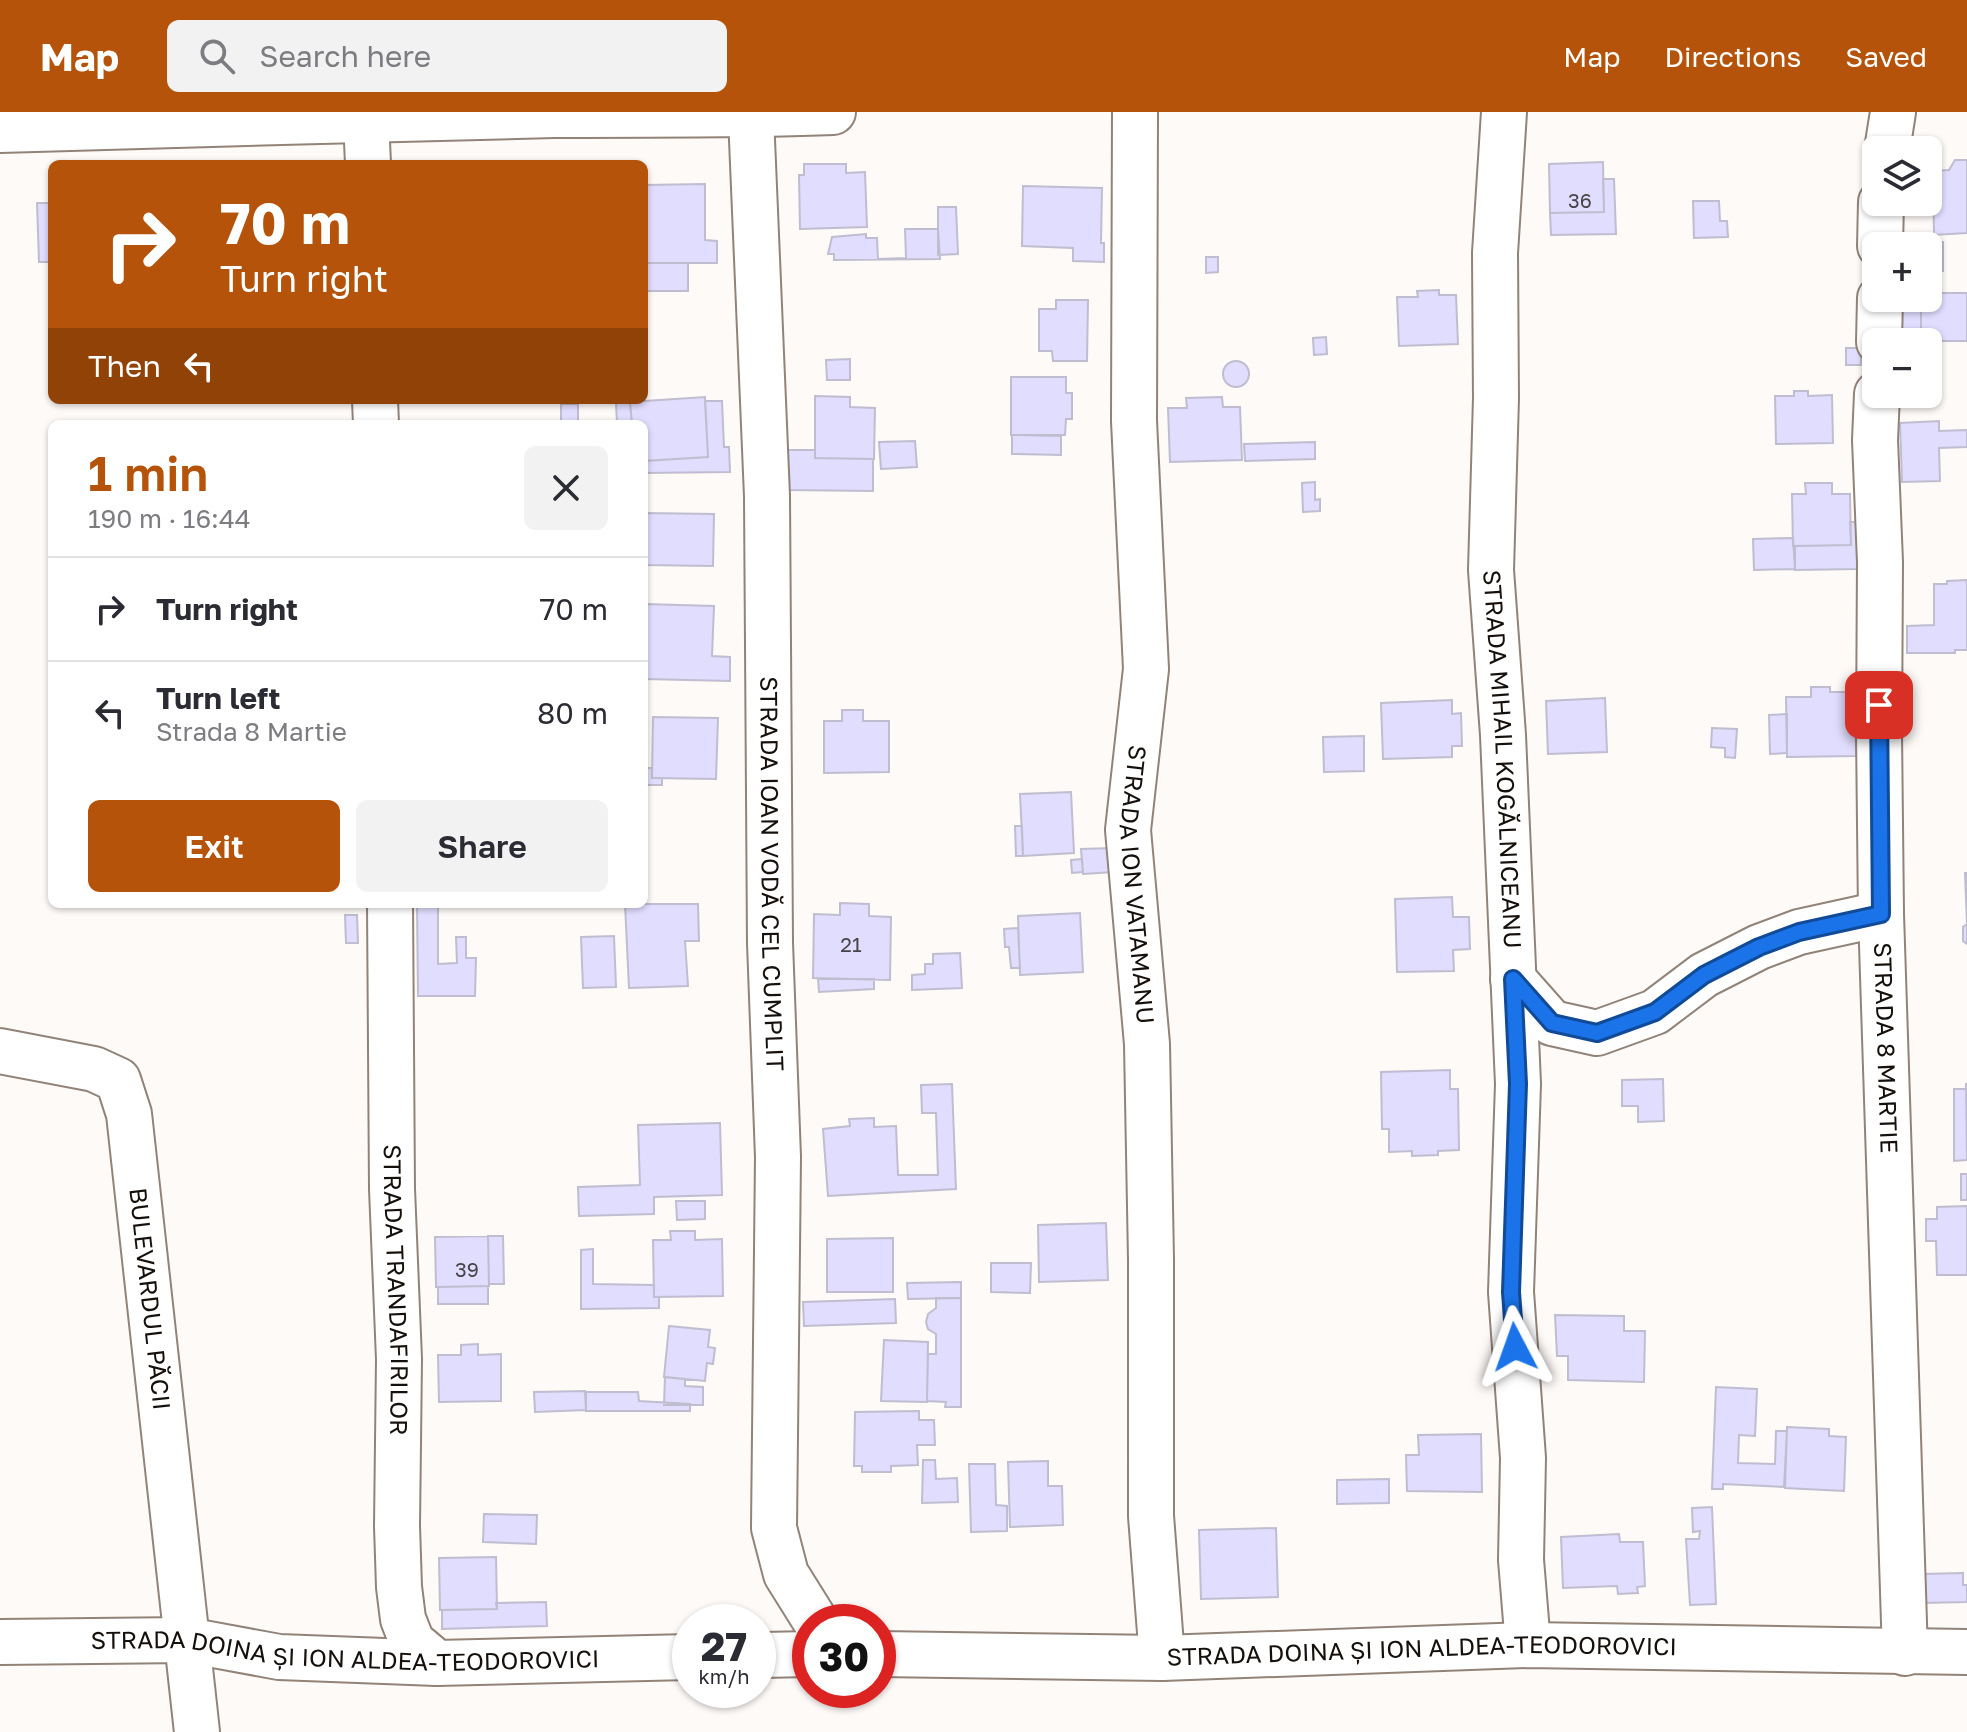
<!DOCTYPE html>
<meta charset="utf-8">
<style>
:root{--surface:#fff;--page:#f2f2f3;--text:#2b2b33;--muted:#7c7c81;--line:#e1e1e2;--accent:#b45309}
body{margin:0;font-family:"Golos Text",sans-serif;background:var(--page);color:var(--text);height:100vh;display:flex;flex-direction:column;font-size:30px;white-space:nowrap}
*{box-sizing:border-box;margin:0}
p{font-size:26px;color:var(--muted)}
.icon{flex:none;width:44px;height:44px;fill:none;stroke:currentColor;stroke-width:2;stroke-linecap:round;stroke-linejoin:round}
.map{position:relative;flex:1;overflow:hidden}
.drawer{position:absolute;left:48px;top:308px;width:600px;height:488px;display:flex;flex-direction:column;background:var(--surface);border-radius:12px;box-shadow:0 2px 6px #0004}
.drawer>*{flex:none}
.hud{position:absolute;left:48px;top:48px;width:600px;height:244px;border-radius:12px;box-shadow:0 2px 6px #0004;background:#b45309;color:#fff;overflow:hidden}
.tools{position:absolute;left:1862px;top:24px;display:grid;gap:16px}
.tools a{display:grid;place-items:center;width:80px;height:80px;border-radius:12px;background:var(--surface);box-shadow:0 2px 6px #0004;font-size:40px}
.speed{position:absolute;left:672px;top:1492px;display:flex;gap:16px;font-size:40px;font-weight:700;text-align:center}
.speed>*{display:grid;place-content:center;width:104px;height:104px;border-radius:50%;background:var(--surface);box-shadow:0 2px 6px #0004;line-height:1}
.speed small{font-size:20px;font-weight:400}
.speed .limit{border:12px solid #d22;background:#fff;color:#111}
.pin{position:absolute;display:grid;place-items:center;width:68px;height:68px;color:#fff;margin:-34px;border-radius:16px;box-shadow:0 4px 12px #0006}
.me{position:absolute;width:88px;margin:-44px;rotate:356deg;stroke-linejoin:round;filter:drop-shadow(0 0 6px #0008)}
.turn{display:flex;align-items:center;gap:28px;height:168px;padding:0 40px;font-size:36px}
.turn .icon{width:104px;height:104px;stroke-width:2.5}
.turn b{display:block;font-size:56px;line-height:68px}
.then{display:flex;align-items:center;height:76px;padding:0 40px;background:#0003;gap:16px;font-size:30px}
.round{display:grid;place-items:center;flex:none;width:84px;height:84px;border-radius:12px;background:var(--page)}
.head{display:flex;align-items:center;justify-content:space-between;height:136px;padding:0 40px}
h1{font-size:48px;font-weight:600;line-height:60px;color:var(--accent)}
.primary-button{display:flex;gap:16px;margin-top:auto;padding:16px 40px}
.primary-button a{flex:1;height:92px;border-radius:12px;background:var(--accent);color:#fff;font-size:32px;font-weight:600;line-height:92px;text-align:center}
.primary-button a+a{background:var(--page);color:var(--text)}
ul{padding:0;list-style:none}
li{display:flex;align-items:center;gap:24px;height:104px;padding:0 40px;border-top:2px solid var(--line)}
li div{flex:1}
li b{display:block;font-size:30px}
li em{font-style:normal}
header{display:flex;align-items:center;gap:48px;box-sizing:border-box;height:112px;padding:0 40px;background:var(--accent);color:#fff}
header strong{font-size:38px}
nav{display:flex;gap:44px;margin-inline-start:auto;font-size:28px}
.search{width:560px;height:72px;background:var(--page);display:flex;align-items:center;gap:20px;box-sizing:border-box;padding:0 28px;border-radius:12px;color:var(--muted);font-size:30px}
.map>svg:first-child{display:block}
.building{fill:#e0ddfe;stroke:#bfbdcf;stroke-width:2}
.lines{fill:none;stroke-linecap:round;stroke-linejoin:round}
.minor-casing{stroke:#928378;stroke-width:48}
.minor{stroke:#fff;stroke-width:44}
.route-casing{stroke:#114b97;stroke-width:20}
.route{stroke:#1a73e8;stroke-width:14}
.labels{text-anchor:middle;stroke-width:7;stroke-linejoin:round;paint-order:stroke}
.number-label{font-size:20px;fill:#484348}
.street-label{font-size:24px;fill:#16100c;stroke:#fefaf8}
</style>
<header>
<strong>Map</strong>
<div class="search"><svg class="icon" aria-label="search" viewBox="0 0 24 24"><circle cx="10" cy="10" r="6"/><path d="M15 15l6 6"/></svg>Search here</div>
<nav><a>Map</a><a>Directions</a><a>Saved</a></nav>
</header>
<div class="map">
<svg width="1967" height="1620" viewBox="0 0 1967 1620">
<rect width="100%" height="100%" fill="#fefaf8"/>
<path class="building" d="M1955,48h12v73l-33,2 -1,-64 16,-1z
M1603,50l1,50 -54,1 -1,-49z
M804,52h42v9l19,-1 2,55 -67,2 -1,-54h5z
M1603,67h11l2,55 -65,1 -1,-22 54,-1z
M705,72v56l12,1v22h-73v-78z
M1023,74l79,2 -1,55h3v19l-31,-1v-13l-51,-2z
M1693,89h26l1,20h7l1,16 -34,1z
M37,91h15v59h-13z
M938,95h18l2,47 -20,1z
M905,117h33l2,30 -106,1v-6h-6l4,-17 34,-3v4h11l1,21 28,-1z
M1900,130h43v29h-15v-25h-28z
M1206,145h12v15l-12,1z
M644,151h44v28h-44z
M1439,178v5h17l2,49 -59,2 -2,-49h21l-1,-6z
M1928,181h39v48h-46v-43h7z
M1056,188h32l-1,61h-34l-1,-10h-13v-42h17z
M1898,190h23v38h-23z
M1326,225l1,17 -13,1 -1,-17z
M1846,236h15v17h-15z
M850,247v21h-23l-1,-20z
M1223 262a13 13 0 1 1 26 0a13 13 0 1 1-26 0Z
M1011,265h55v16h6v26h-6l-1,16h-54z
M1794,279h14v5l24,-1 1,48 -57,1 -1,-48h19z
M815,284l35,1v10l25,1 -1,51 -59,-1z
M705,285l3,60 -64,4v-37h-12l-2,-22z
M1222,285l1,10h17l2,53 -72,2 -2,-54h19l-1,-10z
M705,289h17l2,46h5l1,25 -86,1v-12l64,-4z
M616,291h14l2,21h-15z
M561,292h17v20h-17z
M1939,309v10l28,-1v17l-28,1 1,33 -38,1 -2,-59z
M1012,323l49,1v19l-49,-1z
M915,329l2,26 -36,2 -2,-27z
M1315,330v17l-70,2 -1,-17z
M786,338h29v8l58,1v32l-88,-1z
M1315,370v18l5,-1v12l-17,1 -1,-29z
M1805,371h27v11h18l1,51 -58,1 -1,-52h14z
M644,401l70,1 -1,52 -69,-1z
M1850,410h7l1,47 -63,1v-24l56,-1z
M1793,426l2,31 -41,1 -1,-31z
M1967,468v70h-12v3h-48v-27l27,-1v-41h13v-3z
M644,492l70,2 -2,50 18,1v24l-86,-2z
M1811,575h19v5h25l1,64 -69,1 -1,-60h25z
M1605,586l2,54 -59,2 -2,-53z
M1452,588v14l9,-1 1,33h-10v11l-69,2 -2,-56z
M842,598h21v11h26v51l-65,1v-52h18z
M1787,602v39l-17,1 -1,-39z
M653,605l65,1 -2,61 -64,-1z
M1712,616l25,1 -2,29 -10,-1v-9l-14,-1z
M1364,624v35l-40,1 -1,-35z
M644,656h8v10h10v7h-18z
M1071,680l3,61 -51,3 -3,-62z
M1015,714h7l1,30h-7z
M1113,736l1,24 -31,2 -2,-25z
M1082,747l1,13 -11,1 -1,-13z
M1965,761h2v71l-4,-3v-14l4,-3z
M1452,785l1,20h16l1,32 -17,1 1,21 -57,1 -2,-73z
M840,791l29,1v12l22,1 -1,63 -77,-2 1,-64 26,1z
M254,792h84l-84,3z
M417,792h21v60l19,-1 -1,-26h10v21h10l-1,38h-57z
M625,792h73l1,37h-14l3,45 -59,2z
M1080,801l3,59 -63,3 -2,-59z
M345,803h12l1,28h-12z
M1018,816l2,40h-9l-2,-21h-4l-1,-18z
M614,824l2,51 -33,1 -2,-51z
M960,841l2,35 -50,2v-15l13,-1v-10h8v-10z
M818,867h56v10l-55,3z
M1450,958v19h8l1,61 -21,1v4l-26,1v-5l-23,1v-23h-7l-1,-57z
M1663,967l1,42 -26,1v-16h-16v-26z
M1966,971l1,77 -13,1v-72h12z
M952,972l4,105 -128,7 -5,-67 27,-3 -1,-7 25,-1v9l22,-1 2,49h40l-2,-62h-14l-1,-28z
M720,1011l2,72 -68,2v17l-75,2 -1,-29 62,-2 -2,-60z
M1961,1062h6v26h-6z
M676,1089h29v18l-28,1z
M1967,1094v69h-30l-1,-34h-10v-22h11v-12z
M1106,1111l2,57 -69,2 -1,-57z
M670,1119h25v9l27,-1 1,57 -69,1 -1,-57h18z
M488,1124h15l1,48h-15z
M488,1124l1,50 -53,1 -1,-50z
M893,1126v54h-66v-53z
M593,1137v35l61,1v12h5v11l-78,1v-59z
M991,1151h40l-1,30 -39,-1z
M961,1170v16l-53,1 -1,-16z
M488,1174v18h-50v-17z
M936,1186h25v109h-16l1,-5 -19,-1 1,-47h8v-20l-8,-5 -2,-7 2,-8 8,-6z
M895,1187l1,24 -92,3 -1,-24z
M1555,1203l69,1v15h21l-1,51 -76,-2v-24h-11z
M669,1214l41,4 -2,17 7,1 -2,16 -6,-1 -2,18 -41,-4z
M884,1228l44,2 -1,60 -46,-1z
M478,1232v11l23,-1v47l-62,1 -1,-47h23v-10z
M665,1265l20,2v7l18,1v18h-39z
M1716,1275l41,2 -2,47 -16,-1 -1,28 37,1 1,-33h11l-3,56 -61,-3v5h-11z
M585,1279l1,19 -51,2 -1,-20z
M586,1280h52l1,9 51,3v7h-104z
M919,1299v9h15l1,25h-18l1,20 -27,1v6h-29v-6h-8l1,-54z
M1787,1315l42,2v7l17,1 -2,54 -59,-3z
M1481,1322l1,58 -75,-1 -1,-36h13l-1,-20z
M923,1348h12l1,19 21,-1 1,24 -36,1z
M1048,1349v25h14l1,39 -53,2 -2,-65z
M969,1352h26l1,41 11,1v25l-36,1z
M1389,1367v24l-52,1v-24z
M1712,1395l4,97 -26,1 -4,-66h13l1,-8 -7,1 -1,-24z
M484,1402l53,1 -1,29 -53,-2z
M1276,1416l2,69 -77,2 -2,-69z
M1619,1422l1,8h23l2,44 -8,1 1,6 -20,1 -1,-8 -54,2 -2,-51z
M496,1445l1,52 -57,1 -1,-52z
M1963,1461v12h4v17l-44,1 -1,-29z
M546,1490l1,24 -105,3v-19l55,-1 -1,-6z"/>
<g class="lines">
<defs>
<g id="minor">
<path id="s1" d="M1135,0l-1,309 12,248 -18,161 19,214 4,216v256l11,142"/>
<path id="s2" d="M1504,0l-9,141 1,145 -5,172 12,165 15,349 -7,208 12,166 -2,102 7,85"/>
<path id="s3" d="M751,4l16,380 3,447 8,214 -4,371 12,46 30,48"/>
<path d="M366,7l2,45"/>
<path d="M0,18c185,-5 369,-11 554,-15 93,-1 186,1 279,-3"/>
<path d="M1887,38l6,-38"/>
<path d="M1880,134l1,-44"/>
<path d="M1879,230l1,-44"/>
<path id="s4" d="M1877,282l-2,46 5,122 -1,171 2,181 24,739"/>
<path d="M375,288l1,24"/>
<path id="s5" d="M390,792l2,285 7,170 -2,167 2,61 4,32 9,23 25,21"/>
<path d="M1513,867l39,44 45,10 58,-21 49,-37 55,-28 40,-15 82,-18"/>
<path id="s6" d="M0,939l94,18 24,11 11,34 68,618"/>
<path id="s7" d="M0,1530l187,-2 92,17 158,6 253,-6"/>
<path id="s8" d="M878,1542l284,4 366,-13 439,7"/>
<path d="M758,1543l52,-1"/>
</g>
</defs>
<use href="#minor" class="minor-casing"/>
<use href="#minor" class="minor"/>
</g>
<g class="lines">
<defs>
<path id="route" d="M1515,1235l-4,-55 7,-208 -5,-105 39,44 45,10 58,-21 49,-37 55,-28 40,-15 82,-18 -2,-209"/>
</defs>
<use href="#route" class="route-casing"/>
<use href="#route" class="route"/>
</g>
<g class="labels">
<g class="number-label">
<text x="1580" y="96">36</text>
<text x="851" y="840">21</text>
<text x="467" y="1165">39</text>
</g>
<g class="street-label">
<text dy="8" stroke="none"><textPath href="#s2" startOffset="648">STRADA MIHAIL KOGĂLNICEANU</textPath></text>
<text dy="8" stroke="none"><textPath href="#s3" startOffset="758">STRADA IOAN VODĂ CEL CUMPLIT</textPath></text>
<text dy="8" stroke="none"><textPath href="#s1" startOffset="774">STRADA ION VATAMANU</textPath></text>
<text dy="8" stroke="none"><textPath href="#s4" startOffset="654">STRADA 8 MARTIE</textPath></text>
<text dy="8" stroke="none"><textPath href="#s5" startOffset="386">STRADA TRANDAFIRILOR</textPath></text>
<text dy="8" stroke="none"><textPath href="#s6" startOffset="344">BULEVARDUL PĂCII</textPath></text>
<text dy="8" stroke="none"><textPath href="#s7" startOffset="346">STRADA DOINA ȘI ION ALDEA-TEODOROVICI</textPath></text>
<text dy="8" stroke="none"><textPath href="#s8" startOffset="544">STRADA DOINA ȘI ION ALDEA-TEODOROVICI</textPath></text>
</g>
</g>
</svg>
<div class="tools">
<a><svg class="icon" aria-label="layers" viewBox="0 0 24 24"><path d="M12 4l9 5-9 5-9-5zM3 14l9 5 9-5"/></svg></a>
<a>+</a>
<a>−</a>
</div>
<div class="speed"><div>27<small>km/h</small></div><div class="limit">30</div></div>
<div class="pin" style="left:1879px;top:593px;background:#d93025"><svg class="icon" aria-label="arrive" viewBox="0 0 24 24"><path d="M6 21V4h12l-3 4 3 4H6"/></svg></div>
<svg class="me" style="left:1515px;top:1235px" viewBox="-20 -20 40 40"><path d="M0-17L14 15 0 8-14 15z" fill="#1a73e8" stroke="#fff" stroke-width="4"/></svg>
<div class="hud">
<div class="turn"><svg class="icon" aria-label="right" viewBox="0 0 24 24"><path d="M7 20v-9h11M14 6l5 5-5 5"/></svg><div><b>70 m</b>Turn right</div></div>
<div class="then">Then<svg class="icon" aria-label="left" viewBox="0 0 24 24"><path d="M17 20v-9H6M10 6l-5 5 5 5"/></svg></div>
</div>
<section class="drawer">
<div class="head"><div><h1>1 min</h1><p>190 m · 16:44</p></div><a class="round"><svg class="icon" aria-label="close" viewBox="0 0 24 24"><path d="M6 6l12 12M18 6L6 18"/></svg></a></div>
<ul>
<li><svg class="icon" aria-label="right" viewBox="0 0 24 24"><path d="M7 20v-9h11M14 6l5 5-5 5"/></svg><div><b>Turn right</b></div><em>70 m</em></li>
<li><svg class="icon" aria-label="left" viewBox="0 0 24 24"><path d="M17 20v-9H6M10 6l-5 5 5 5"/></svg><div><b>Turn left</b><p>Strada 8 Martie</p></div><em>80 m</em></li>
</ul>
<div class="primary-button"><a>Exit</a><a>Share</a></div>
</section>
</div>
